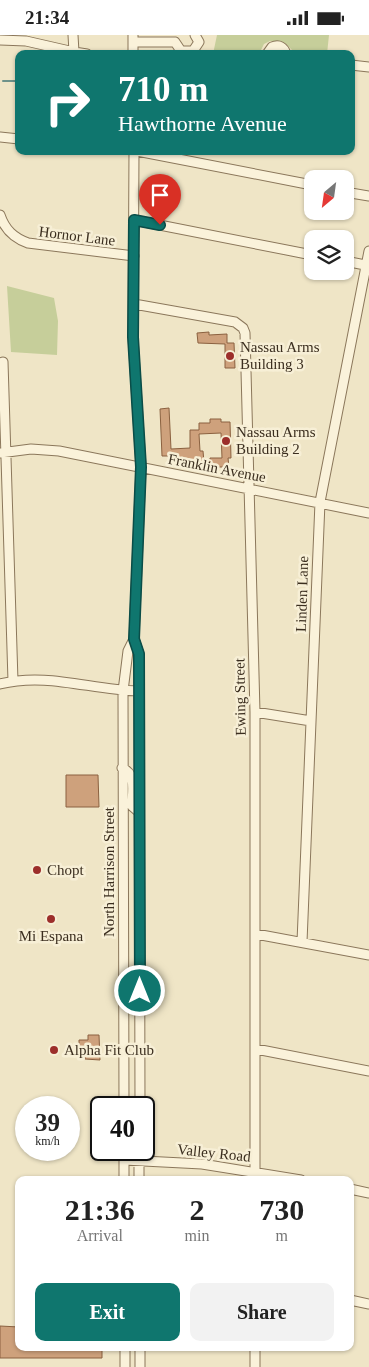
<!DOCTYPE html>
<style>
:root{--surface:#fff;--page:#f2f2f2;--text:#222;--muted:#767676;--accent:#0f766e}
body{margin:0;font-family:"Times New Roman",serif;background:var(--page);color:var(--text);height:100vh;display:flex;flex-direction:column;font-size:19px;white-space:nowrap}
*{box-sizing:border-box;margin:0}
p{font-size:16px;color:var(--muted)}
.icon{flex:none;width:28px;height:28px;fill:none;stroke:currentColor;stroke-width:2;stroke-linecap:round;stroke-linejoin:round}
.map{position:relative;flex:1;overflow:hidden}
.drawer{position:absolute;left:15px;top:1141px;width:339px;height:175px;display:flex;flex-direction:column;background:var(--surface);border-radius:10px;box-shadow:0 1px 4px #0004}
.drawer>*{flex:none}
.hud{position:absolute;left:15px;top:15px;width:340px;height:105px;border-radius:10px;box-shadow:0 1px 4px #0004;background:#0f766e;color:#fff;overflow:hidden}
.needle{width:32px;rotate:209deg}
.fabs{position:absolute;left:304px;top:135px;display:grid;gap:10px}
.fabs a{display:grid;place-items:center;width:50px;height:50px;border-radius:10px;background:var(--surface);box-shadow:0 1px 4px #0004;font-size:25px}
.speed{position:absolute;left:15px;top:1061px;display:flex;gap:10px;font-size:25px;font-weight:700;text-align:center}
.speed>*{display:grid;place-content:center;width:65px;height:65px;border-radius:50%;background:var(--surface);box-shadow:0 1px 4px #0004;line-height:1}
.speed small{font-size:12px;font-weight:400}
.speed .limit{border:2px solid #111;border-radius:8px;background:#fff;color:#111}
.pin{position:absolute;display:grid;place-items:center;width:42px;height:42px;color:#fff;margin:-51px -21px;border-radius:50% 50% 50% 0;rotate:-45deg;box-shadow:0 0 5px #0007}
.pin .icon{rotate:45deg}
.me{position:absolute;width:55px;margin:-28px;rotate:0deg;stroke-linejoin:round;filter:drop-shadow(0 0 4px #0008)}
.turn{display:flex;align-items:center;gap:18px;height:105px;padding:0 20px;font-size:22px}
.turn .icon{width:65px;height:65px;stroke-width:2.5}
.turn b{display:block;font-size:35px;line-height:42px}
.eta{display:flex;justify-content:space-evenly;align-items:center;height:85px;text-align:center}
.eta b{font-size:30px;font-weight:700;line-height:35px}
.action{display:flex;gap:10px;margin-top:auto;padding:10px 20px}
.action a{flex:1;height:58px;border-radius:10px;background:var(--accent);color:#fff;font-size:20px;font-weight:700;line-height:58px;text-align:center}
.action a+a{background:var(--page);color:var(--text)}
.status{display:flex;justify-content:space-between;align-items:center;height:35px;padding:0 25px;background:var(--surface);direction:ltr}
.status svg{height:14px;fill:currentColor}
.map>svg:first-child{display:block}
.green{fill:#c6ce9a}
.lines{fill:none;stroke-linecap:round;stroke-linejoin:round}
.stream{stroke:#6e928a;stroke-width:2}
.building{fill:#cea17c;stroke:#8b6140}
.minor-casing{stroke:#8b775b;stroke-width:11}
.minor{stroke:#faf2da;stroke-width:9}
.route-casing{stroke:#0a4d48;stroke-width:12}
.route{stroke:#0f766e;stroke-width:9}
.poi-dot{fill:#9c2e2a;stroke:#f7efd6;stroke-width:2}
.labels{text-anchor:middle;stroke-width:5;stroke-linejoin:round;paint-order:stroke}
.street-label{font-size:15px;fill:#3b2e1f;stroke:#f7efd6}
.poi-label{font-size:15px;fill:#3b2e1f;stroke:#f7efd6;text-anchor:start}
</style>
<div class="status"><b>21:34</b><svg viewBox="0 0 49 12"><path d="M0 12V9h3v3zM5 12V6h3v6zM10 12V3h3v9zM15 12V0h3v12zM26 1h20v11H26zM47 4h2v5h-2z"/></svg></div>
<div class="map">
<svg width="369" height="1332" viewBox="0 0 369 1332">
<rect width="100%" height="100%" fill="#efe5c6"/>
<path class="green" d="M217,0h112l-2,19h-31l-11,-11 -15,-2 -6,3 -5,10h-46z
M7,251l47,12 4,23 -1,34 -46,-3z"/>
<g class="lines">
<path class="stream" d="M3,46h16"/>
</g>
<path class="building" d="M209,297v3l18,-1v9h7l1,25h-10v-24l-27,-1 -1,-10z
M169,373l2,41 19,-1v-18h9v-7h11v-4h11v3h9l1,36h-3l1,9h-19v-9h12l-1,-25 -22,1 1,17h3l1,11h-22v-4l-12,1v-3h-8l-2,-47z
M66,740h32l1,32h-33z
M88,1000h11l1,25 -15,-1v-6h-6v-13h9z
M0,1291l19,1v20h83v11h-102z"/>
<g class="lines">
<defs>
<path id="minor" d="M73,0l1,17 13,2
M133,0v19
M0,5l26,1 48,11
M133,7h42
M175,7l6,9h12l6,-9 -4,-7
M267,19l5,-7c7,-3 12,0 14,7
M351,30l18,2
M0,102l19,2
M134,116l-1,186 8,130 -7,172 5,15 1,453
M137,116l175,34
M345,157l24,4
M0,180c5,15 14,23 28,28l106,13
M134,185l178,35
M345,226l20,4
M134,269l101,18 8,6 2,5 10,379v468
M0,328l3,-1 10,319
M0,418l31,-4 28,2 310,62
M0,649c47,-12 91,6 138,7
M255,677l56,9
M122,733c15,6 10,24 10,38l7,6
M256,899l113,21
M302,907l18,-440 49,-251
M256,1014l113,22
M124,1072l-1,-416 5,-40 6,-12
M124,1115v30
M139,1115v30
M124,1125l78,4 99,16
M350,1154l19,4
M350,1265l19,4
M140,1312v20
M255,1312v20
M125,1332v-20"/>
</defs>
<use href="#minor" class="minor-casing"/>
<use href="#minor" class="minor"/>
</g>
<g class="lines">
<defs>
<path id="route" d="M140,956l-1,-337 -5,-15 7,-172 -8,-130 1,-117 26,5"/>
</defs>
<use href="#route" class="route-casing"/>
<use href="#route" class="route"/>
</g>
<g class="poi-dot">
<circle cx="230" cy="321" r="5"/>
<circle cx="226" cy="406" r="5"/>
<circle cx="37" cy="835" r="5"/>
<circle cx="51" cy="884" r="5"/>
<circle cx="54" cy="1015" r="5"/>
</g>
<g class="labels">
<g class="street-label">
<text transform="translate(77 201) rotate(7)" y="5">Hornor Lane</text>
<text transform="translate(217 433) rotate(11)" y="5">Franklin Avenue</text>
<text transform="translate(302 559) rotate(-88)" y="5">Linden Lane</text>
<text transform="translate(240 662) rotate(-91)" y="5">Ewing Street</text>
<text transform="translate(109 837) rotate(-90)" y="5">North Harrison Street</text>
<text transform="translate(214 1118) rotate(6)" y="5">Valley Road</text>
</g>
<g class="poi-label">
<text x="240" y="317">Nassau Arms<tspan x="240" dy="17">Building 3</tspan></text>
<text x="236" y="402">Nassau Arms<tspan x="236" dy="17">Building 2</tspan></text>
<text x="47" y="840">Chopt</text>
<text x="51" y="906" text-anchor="middle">Mi Espana</text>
<text x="64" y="1020">Alpha Fit Club</text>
</g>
</g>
</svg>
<div class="fabs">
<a><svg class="needle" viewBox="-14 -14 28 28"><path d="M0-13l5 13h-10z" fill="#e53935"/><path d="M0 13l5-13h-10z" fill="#767676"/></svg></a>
<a><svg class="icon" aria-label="layers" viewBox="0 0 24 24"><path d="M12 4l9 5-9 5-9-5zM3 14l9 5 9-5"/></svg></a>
</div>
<div class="speed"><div>39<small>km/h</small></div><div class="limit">40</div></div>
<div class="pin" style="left:160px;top:190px;background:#d93025"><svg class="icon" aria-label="arrive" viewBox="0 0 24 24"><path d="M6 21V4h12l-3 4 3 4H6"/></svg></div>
<svg class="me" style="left:140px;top:956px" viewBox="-20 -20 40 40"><circle r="17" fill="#0f766e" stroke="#fff" stroke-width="3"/><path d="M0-11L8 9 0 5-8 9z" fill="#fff"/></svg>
<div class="hud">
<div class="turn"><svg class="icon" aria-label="right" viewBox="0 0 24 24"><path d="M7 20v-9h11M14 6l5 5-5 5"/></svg><div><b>710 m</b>Hawthorne Avenue</div></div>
</div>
<section class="drawer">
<div class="eta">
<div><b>21:36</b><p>Arrival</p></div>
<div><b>2</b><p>min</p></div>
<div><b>730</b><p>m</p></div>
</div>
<div class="action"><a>Exit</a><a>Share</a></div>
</section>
</div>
